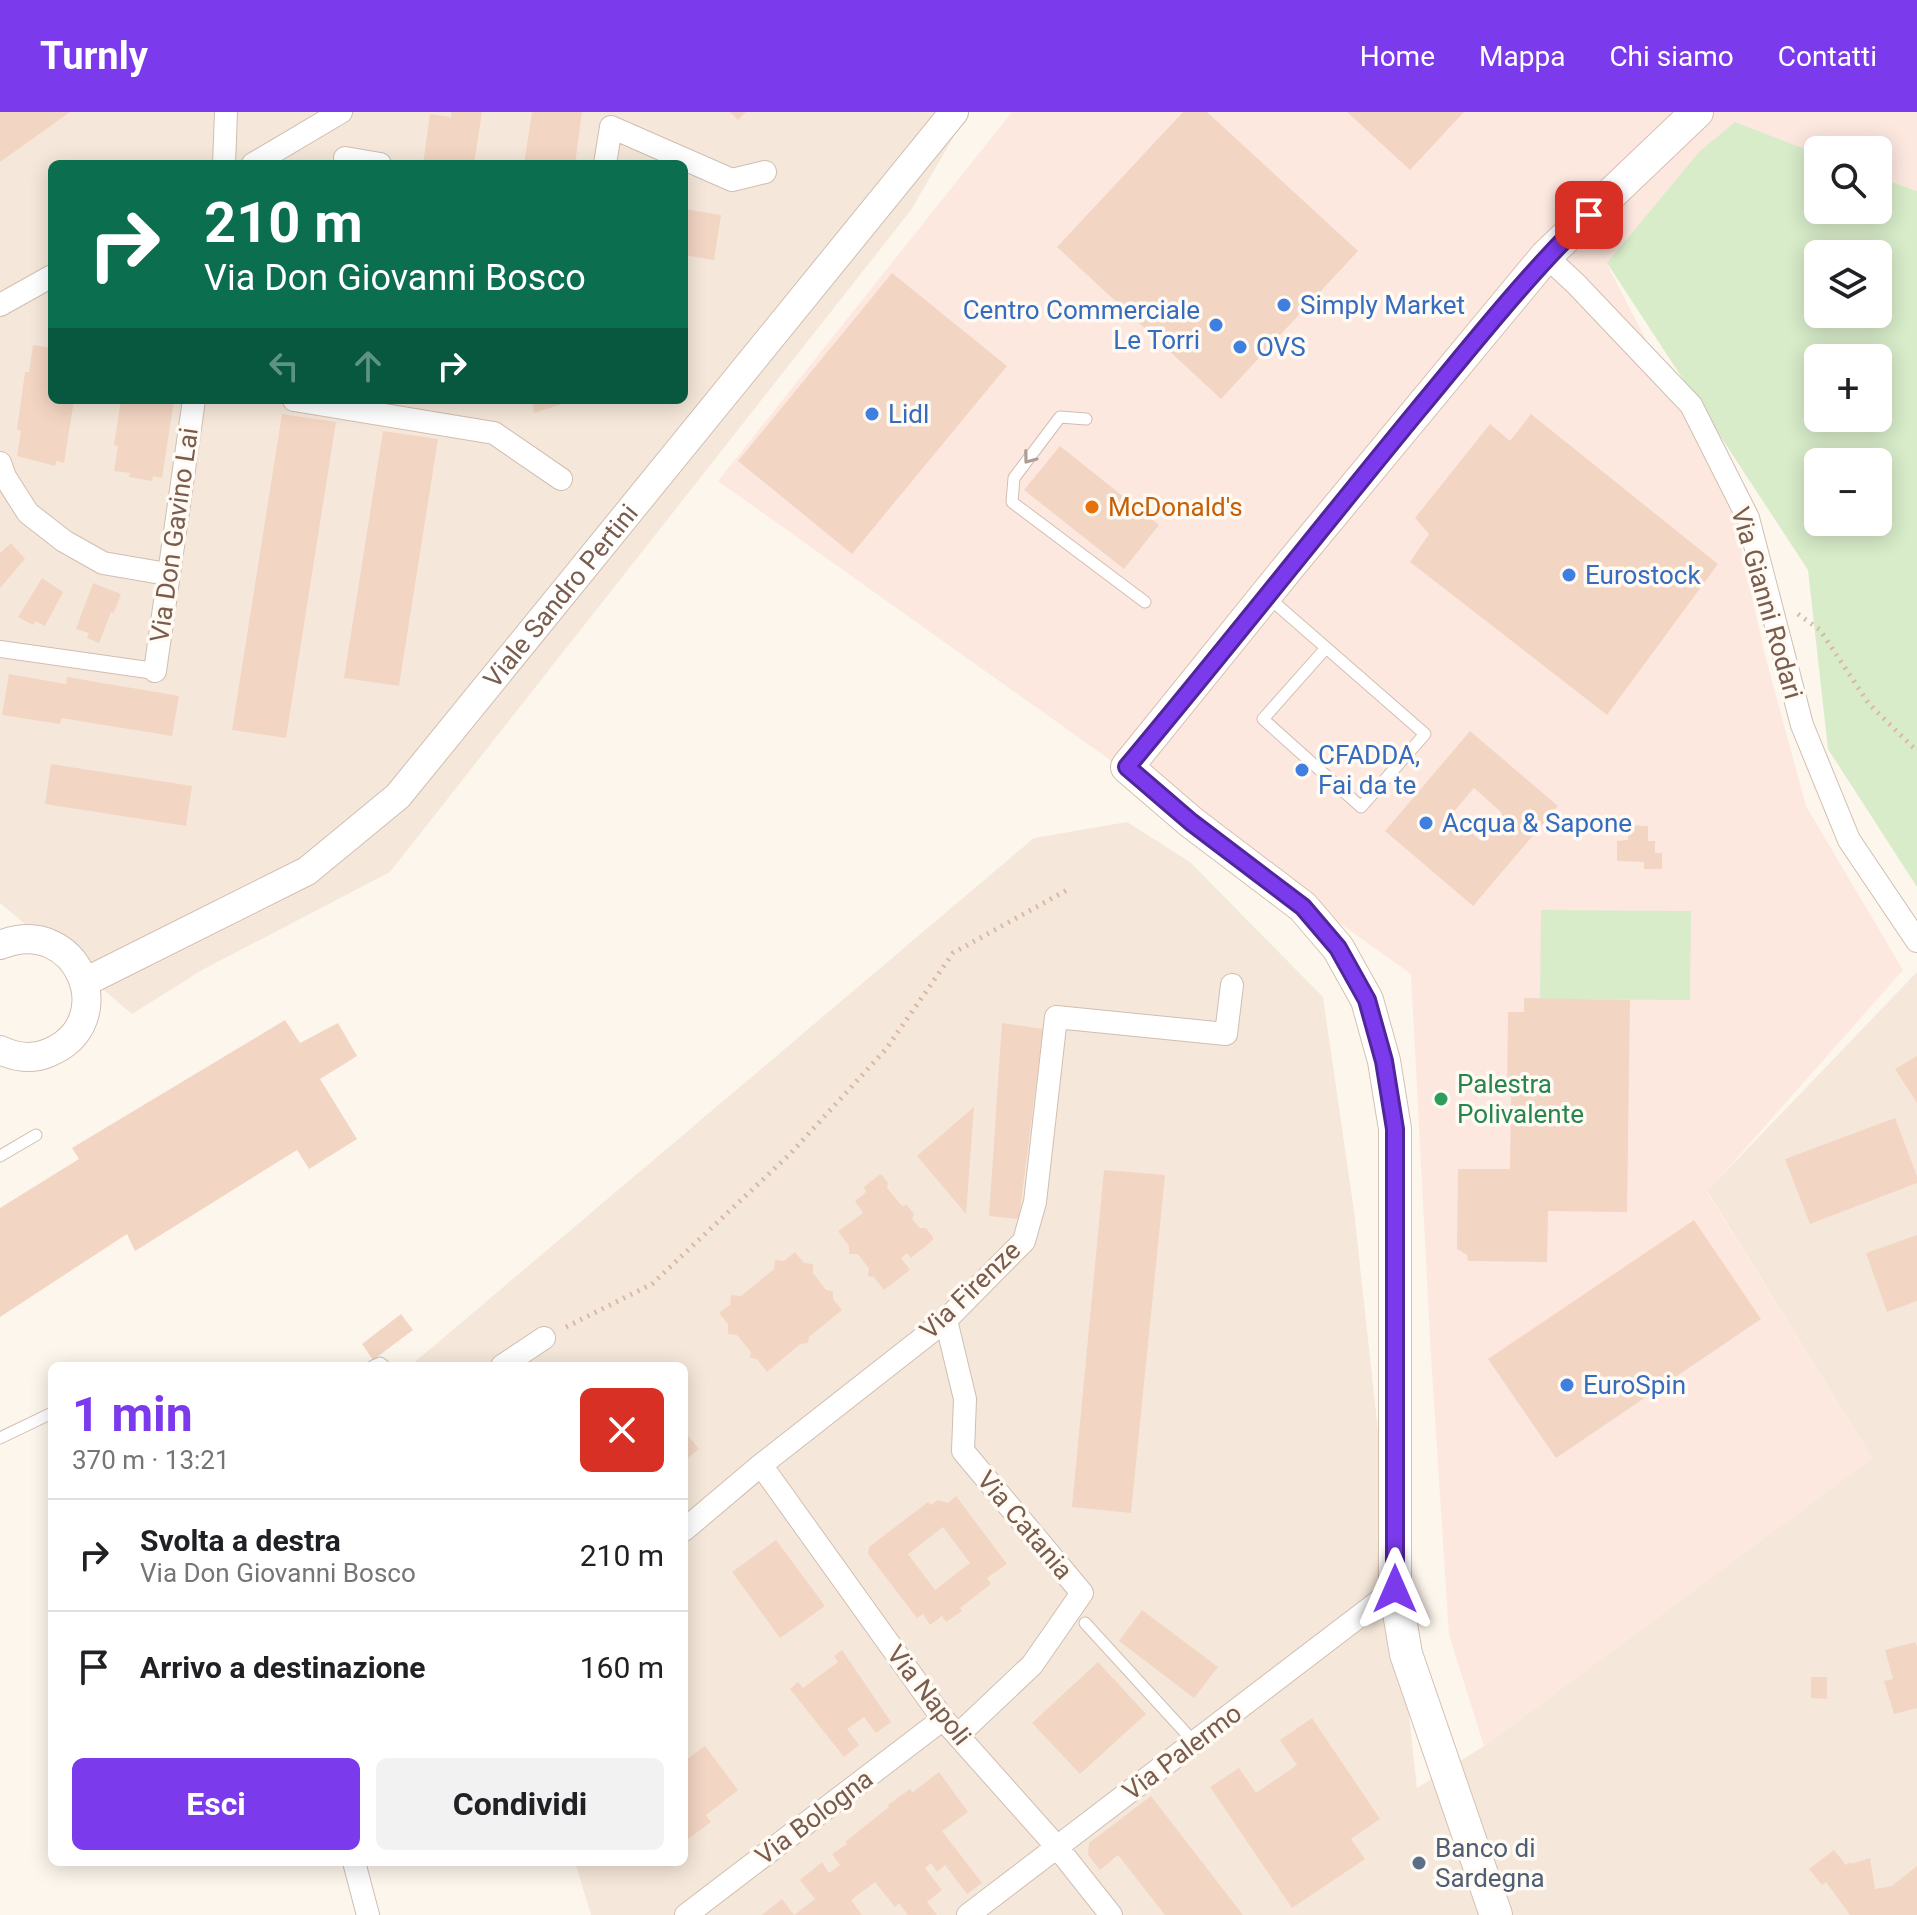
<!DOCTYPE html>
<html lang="it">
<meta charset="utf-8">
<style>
:root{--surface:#fff;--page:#f2f2f2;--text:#202124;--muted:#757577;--line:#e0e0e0;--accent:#7c3aed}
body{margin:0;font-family:Roboto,sans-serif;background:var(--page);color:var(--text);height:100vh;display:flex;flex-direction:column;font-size:30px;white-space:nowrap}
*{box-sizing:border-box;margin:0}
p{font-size:26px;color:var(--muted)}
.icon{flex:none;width:44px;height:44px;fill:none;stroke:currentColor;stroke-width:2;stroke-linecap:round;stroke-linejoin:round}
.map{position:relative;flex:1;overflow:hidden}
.details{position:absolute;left:48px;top:1250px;width:640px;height:504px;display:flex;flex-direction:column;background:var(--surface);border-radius:12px;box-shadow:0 4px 20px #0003}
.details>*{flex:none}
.hud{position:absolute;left:48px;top:48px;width:640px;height:244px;border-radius:12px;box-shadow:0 4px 20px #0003;background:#0b6e4f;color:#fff;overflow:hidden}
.controls{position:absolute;left:1804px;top:24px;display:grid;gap:16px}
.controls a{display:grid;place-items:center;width:88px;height:88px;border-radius:12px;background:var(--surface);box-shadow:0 4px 20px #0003;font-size:40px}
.pin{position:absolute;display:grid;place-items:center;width:68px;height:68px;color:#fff;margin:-34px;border-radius:16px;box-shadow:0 4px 12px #0006}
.me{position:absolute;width:88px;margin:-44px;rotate:0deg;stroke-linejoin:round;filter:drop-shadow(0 0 6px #0008)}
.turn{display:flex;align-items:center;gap:28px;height:168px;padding:0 24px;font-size:36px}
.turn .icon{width:104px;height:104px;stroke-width:2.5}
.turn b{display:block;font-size:56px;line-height:68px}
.lanes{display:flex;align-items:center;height:76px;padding:0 24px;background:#0003;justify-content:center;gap:40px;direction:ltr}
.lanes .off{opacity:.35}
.round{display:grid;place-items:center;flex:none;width:84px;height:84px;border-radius:12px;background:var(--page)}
.head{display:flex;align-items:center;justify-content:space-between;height:136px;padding:0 24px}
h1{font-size:48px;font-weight:700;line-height:60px;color:var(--accent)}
.action{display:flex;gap:16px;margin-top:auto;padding:16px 24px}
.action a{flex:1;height:92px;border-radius:12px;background:var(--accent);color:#fff;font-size:32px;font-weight:700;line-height:92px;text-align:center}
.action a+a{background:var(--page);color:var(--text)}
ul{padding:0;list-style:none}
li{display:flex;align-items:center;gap:24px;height:112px;padding:0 24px;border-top:2px solid var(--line)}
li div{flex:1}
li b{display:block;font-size:30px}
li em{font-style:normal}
header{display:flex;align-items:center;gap:48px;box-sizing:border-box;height:112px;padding:0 40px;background:var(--accent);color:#fff}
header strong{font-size:38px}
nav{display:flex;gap:44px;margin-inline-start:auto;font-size:28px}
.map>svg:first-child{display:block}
.residential{fill:#f5e8da;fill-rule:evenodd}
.commercial{fill:#fde8e0}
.green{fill:#d8ecc9;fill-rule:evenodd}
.building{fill:#f3d5c3;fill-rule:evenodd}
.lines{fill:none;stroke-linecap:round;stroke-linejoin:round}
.service-casing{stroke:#d1beb0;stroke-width:13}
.pedestrian-casing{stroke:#d1beb0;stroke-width:18}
.minor-casing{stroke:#d1beb0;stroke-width:24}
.tertiary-casing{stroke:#d1beb0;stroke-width:30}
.secondary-casing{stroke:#d6c0b0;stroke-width:34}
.path{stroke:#d9b8a5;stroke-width:5;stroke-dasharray:2 6;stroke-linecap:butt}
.service{stroke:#fff;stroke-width:11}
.pedestrian{stroke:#fff;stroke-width:16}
.minor{stroke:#fff;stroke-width:22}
.tertiary{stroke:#fff;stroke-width:28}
.secondary{stroke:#fff;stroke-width:32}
.oneway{stroke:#af9d94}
.route-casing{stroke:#51269a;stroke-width:20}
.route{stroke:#7c3aed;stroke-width:14}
.shop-dot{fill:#3f7fe0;stroke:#fffaf3;stroke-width:3}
.food-dot{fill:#e8710a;stroke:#fffaf3;stroke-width:3}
.leisure-dot{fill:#2e9e5b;stroke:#fffaf3;stroke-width:3}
.service-dot{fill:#5c6f8a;stroke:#fffaf3;stroke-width:3}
.labels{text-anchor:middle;stroke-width:7;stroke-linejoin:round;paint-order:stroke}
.shop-label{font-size:26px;fill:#366cbe;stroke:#fffaf3;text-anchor:start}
.food-label{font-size:26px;fill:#c56008;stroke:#fffaf3;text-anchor:start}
.street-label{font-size:26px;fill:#7a5c4d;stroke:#fffaf3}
.leisure-label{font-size:26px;fill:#27864d;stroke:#fffaf3;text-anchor:start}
.service-label{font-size:26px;fill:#4e5e75;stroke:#fffaf3;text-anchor:start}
</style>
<header>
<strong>Turnly</strong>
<nav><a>Home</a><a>Mappa</a><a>Chi siamo</a><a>Contatti</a></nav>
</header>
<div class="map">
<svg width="1917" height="1803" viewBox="0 0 1917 1803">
<rect width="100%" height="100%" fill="#fdf6ec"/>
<path class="residential" d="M0,0h968l-57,98 -521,662 -188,98 -70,44 -132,-111zM52,52h632v236h-632z
M1127,710l63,40 133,135 31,214 63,577 67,-42 388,-288 -165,-267 210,-219v943h-1326l-16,-53h109v-496h-274l624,-528z"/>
<path class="commercial" d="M1012,0h905v79l-39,-14v-27h-60v4l-83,-32 -128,142 125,243 33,148 41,151 97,164 -196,222 165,266 -388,288 -35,-111 -18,-279 -20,-382 -693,-493z"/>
<path class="green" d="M1735,10l83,32v56h60v-33l39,14v696l-89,-138 -20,-179 -201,-307 92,-111zM1818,142h60v60h-60zM1818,246h60v60h-60zM1818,350h60v60h-60z
M1541,798l150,1 -1,89 -150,-1z"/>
<path class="building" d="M0,0h70l-70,50z
M451,0h31l-8,52h-51l7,-50 21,3z
M532,0h50l-7,52h-51z
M730,0h16l-8,8z
M1183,0h24l151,139 -137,148 -164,-152z
M1347,0h117l-54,58z
M684,97l37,6 -7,45 -30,-5z
M892,161l115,93 -155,188 -114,-93z
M33,233l19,3v52h22l-10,63 -8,-2 -1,5 -38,-10 4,-25 -4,-1 8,-58h4z
M121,288h53l-12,78 -9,-2 -1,5 -23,-4 1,-4 -16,-2 4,-25 -4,-1z
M532,288h47l-6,4 -2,-3 -37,12z
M282,302l54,8 -50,316 -54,-8z
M1531,302l187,150 -111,151 -197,-153 19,-28 -14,-16 75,-94 20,17z
M383,319l55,8 -39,247 -55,-8z
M1060,334l99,79 -35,44 -100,-79z
M11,431l14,16 -25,29v-35z
M42,466l21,14 -18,34 -10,-5 -2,4 -15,-8z
M93,471l28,11 -7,19 -3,-1 -12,31 -12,-5 2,-5 -13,-4z
M9,562l57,10 1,-7 112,19 -7,40 -111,-18 -1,6 -58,-9z
M1470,619l88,75 -85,100 -88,-75zM1474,676l28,25 -22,27 -29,-25z
M51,652l141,22 -6,40 -141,-22z
M1628,713l20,1v15h7v12h7v16h-18v-7l-27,-1v-20l11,-1z
M1524,886l106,2 -3,212 -79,-1 -1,51 -79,-1 -1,-6 -10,-6 1,-80h52l1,-76 -4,-1 1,-80h16z
M285,908l15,23 38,-20 19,33 -37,23 37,60 -48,30 -12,-19 -162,101 -8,-17 -127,83v-109l79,-49 -7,-11z
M1002,911l41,6 -24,190 -30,-3z
M1917,944v47l-22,-34z
M974,995l-8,107 -49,-58z
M1895,1006l22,58v7l-107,41 -25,-65z
M1104,1058l61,5 -34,338 -59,-6z
M879,1063h3l6,8 -1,5 15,18 5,-1 7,9 -2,5 8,9h6l7,9v3l-22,18 -4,-5 -6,5 9,12 -26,20 -10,-13 -6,-1 1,-7 -11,-15h-9v-8l-11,-15 25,-18 -8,-12 11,-9 -2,-5z
M1694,1108l67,99 -205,139 -68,-99z
M1917,1123v66l-30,11 -21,-59z
M795,1140l9,11 9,1v9l13,17 7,1v8l9,11 -33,27 -1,6 -8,1 -33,28 -10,-13 -7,-1 1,-6 -14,-17 -9,-1v-10l-9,-11 11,-8 1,-10 10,1 33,-27 1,-9 9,1z
M401,1202l12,16 -40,30 -11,-16z
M684,1319l15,18 -15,12z
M956,1384l51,68 -20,14 4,6 -31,24 2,3 -16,11 -4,-6 -12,9 -7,-11 -6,4 -49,-64 1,-7 59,-45 3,3 7,-5 10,3zM943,1415l27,36 -35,27 -27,-36z
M776,1428l49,66 -45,32 -48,-66z
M1142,1498l76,57 -24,31 -75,-57z
M1915,1530l2,4v62l-23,6 -10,-33 9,-2 -8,-29z
M842,1538l49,72 -15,11 -12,-16 -17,12 12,16 -15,12 -54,-68 8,-7 5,6 35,-26 -4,-6z
M1098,1550l48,52 -66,60 -48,-51z
M1811,1565h16v22l-16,-1z
M1312,1606l68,101 -29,20 14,20 -73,49 -82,-121 29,-19 17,25 41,-28 -17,-25z
M705,1634l33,44 -32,25 5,7 -27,20v-75l4,-4 -2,-3z
M939,1660l29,40 -26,19 40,52 -15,11 -22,-29 -8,7 -6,-9 -6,5 17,22 -15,12 10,13h-29l-9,-12 -4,4 -20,-25 -24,18 11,15h-100l20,-16 12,16 21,-16 -15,-19 22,-18 7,11 11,-8 -8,-11 15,-10 -2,-2 44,-35 -1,-2 22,-16 3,3z
M1151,1684l92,119h-78l-47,-60 -18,15 -12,-15 1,-12z
M1834,1738l12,15 5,-3v2l19,-6 5,31 17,-3 25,-20v49h-67l-24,-33 -4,3 -13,-16z"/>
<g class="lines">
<defs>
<path id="service" d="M1086,307l-26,-2 -46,61 -2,24 133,100
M1269,486l156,136 -64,73 -98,-88 63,-71
M0,1044l36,-21
M373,1254l7,-3 4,3
M0,1326l52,-25
M1085,1511l109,119"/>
<path id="pedestrian" d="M0,537l155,22"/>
<path id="minor" d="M345,46l35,6
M224,52l2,-52
M253,52l88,-52
M605,52l6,-37 121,53 33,-8
M1546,144l30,28 115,121 57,113 54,207 47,115 68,101
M0,193l52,-29
M294,288l200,33 67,46
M0,351l5,14 23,36 36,28 39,22 64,11
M155,559l39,-271
M946,1208l19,79 -2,52 119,142 -50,72 -74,70
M502,1254l42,-28
M761,1353l182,254 114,128 54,68
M684,1418l77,-65 185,-145 78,-79 11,-39 21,-185 170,17 6,-49
M354,1750l14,53
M686,1803l257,-196
M968,1803l427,-326"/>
<g id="tertiary">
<path d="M0,833c78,-32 123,78 48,108 -16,7 -33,4 -48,-3"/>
<path id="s1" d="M85,870l222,-111 91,-75 556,-684"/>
</g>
<path id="secondary" d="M1496,1803l-90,-261 -11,-65v-460l-11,-68 -17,-61 -29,-52 -35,-41 -112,-85 -64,-55 164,-203 255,-308 151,-144"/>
</defs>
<use href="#service" class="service-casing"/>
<use href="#pedestrian" class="pedestrian-casing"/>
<use href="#minor" class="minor-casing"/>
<use href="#tertiary" class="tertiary-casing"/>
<use href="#secondary" class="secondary-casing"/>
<path class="path" d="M1798,502l22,16 49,74 48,47
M566,1215l86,-43 139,-131 95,-104 67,-96 114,-63"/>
<use href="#service" class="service"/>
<use href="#pedestrian" class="pedestrian"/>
<use href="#minor" class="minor"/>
<use href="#tertiary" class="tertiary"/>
<use href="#secondary" class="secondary"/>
</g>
<defs><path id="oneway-chevron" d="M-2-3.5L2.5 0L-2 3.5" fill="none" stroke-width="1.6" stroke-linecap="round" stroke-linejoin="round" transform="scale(2)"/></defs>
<use class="oneway" href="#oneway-chevron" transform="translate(1029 346) rotate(127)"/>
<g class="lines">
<defs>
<path id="route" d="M1395,1477v-460l-11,-68 -17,-61 -29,-52 -35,-41 -112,-85 -64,-55c99,-118 193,-238 291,-357 55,-66 109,-135 171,-195"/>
</defs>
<use href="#route" class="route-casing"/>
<use href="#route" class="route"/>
</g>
<g class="shop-dot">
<circle cx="1284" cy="193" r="8"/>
<circle cx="1216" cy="213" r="8"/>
<circle cx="1240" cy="235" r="8"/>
<circle cx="872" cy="302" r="8"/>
<circle cx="1569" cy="463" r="8"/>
<circle cx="1302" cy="658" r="8"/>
<circle cx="1426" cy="711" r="8"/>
<circle cx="1567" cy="1273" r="8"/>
</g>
<circle class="food-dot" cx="1092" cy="395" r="8"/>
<circle class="leisure-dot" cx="1441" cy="987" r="8"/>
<circle class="service-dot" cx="1419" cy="1751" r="8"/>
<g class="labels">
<g class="shop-label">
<text x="1300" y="202">Simply Market</text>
<text x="1200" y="207" text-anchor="end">Centro Commerciale<tspan x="1200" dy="30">Le Torri</tspan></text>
<text x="1256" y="244">OVS</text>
<text x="888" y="311">Lidl</text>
<text x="1585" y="472">Eurostock</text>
<text x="1318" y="652">CFADDA,<tspan x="1318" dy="30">Fai da te</tspan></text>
<text x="1442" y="720">Acqua &amp; Sapone</text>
<text x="1583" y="1282">EuroSpin</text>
</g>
<g class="food-label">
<text x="1108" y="404">McDonald's</text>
</g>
<g class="street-label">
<text transform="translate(174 423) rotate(-82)" y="9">Via Don Gavino Lai</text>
<text dy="9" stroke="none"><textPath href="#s1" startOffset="624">Viale Sandro Pertini</textPath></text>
<text transform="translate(1767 491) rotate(74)" y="9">Via Gianni Rodari</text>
<text transform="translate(970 1178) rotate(-44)" y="9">Via Firenze</text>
<text transform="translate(1025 1413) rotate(50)" y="9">Via Catania</text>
<text transform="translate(929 1583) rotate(52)" y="9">Via Napoli</text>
<text transform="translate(1182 1640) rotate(-37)" y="9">Via Palermo</text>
<text transform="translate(814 1705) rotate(-37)" y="9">Via Bologna</text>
</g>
<g class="leisure-label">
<text x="1457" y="981">Palestra<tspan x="1457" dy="30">Polivalente</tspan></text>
</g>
<g class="service-label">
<text x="1435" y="1745">Banco di<tspan x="1435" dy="30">Sardegna</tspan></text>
</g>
</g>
</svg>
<div class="controls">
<a><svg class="icon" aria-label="search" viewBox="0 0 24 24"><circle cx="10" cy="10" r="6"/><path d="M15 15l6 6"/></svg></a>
<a><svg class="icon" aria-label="layers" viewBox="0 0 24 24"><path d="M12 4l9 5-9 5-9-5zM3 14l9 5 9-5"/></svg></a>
<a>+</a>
<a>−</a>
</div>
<div class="pin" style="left:1589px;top:103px;background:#d93025"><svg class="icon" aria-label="arrive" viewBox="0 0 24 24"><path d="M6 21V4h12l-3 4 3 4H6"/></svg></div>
<svg class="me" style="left:1395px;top:1477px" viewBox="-20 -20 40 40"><path d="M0-17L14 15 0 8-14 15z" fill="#7c3aed" stroke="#fff" stroke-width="4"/></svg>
<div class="hud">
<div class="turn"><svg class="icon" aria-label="right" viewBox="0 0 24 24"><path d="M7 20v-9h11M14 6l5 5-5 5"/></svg><div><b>210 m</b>Via Don Giovanni Bosco</div></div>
<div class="lanes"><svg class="icon off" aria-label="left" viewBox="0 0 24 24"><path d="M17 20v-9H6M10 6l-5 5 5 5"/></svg><svg class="icon off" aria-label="ahead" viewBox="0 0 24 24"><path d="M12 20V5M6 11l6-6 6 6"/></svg><svg class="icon" aria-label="right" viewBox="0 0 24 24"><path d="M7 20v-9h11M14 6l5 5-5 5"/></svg></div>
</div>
<section class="details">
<div class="head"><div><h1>1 min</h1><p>370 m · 13:21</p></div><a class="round" style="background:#d93025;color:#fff"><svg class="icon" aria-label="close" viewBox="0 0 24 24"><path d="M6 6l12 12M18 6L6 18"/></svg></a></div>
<ul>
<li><svg class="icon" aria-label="right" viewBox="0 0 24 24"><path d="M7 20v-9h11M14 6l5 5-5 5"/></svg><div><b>Svolta a destra</b><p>Via Don Giovanni Bosco</p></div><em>210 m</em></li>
<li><svg class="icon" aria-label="arrive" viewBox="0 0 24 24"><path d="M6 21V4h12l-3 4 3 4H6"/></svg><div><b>Arrivo a destinazione</b></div><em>160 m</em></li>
</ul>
<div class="action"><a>Esci</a><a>Condividi</a></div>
</section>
</div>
